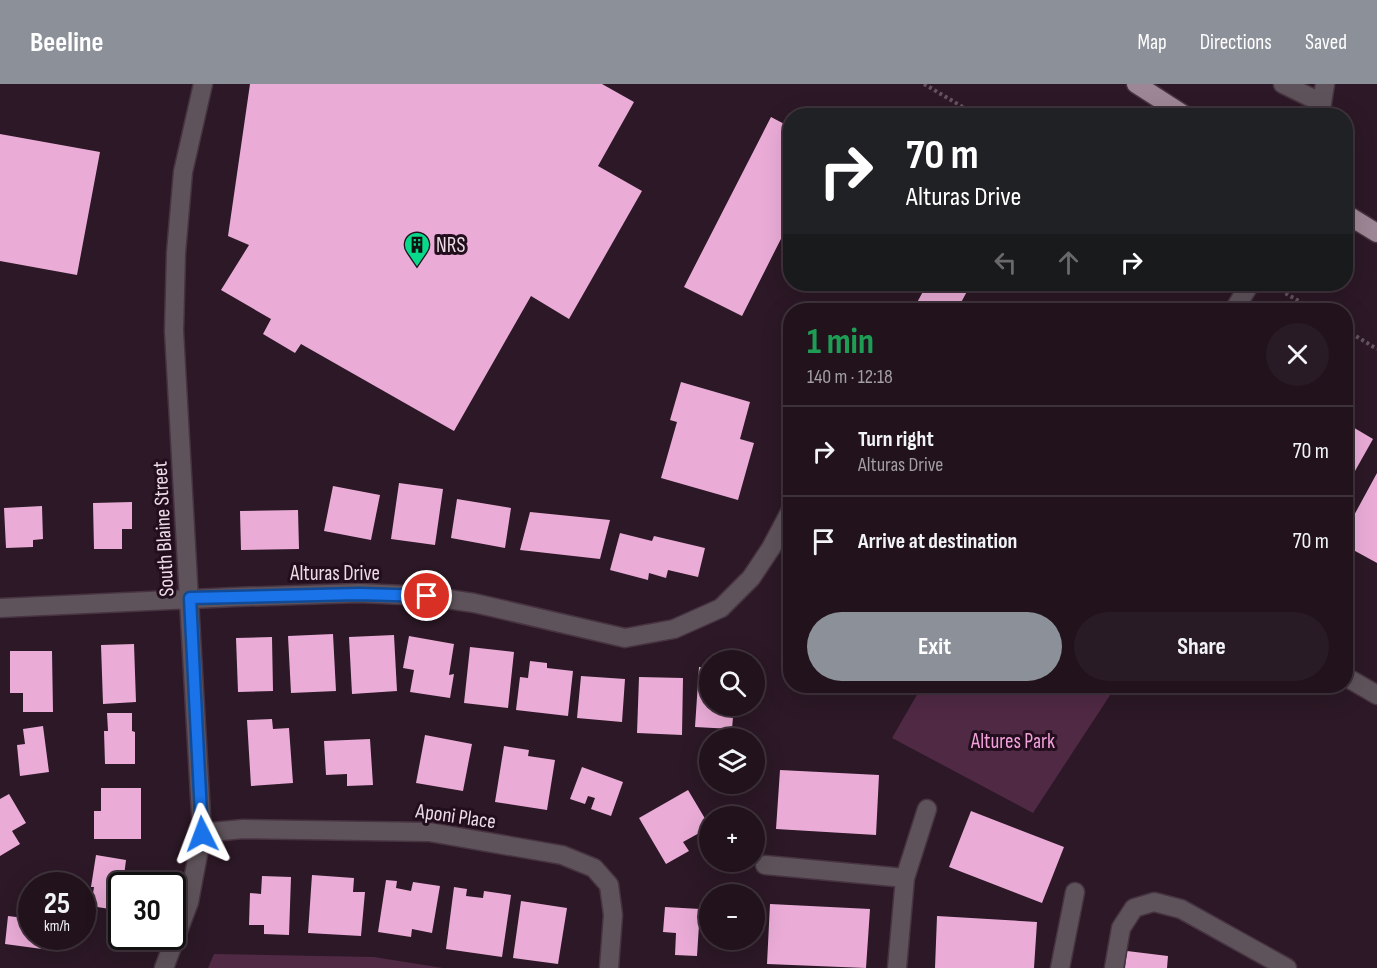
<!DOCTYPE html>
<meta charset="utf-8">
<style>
:root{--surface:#21121c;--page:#291b25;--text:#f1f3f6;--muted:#a29ea3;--line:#3e323b;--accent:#8c9099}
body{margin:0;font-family:"Sofia Sans Condensed",sans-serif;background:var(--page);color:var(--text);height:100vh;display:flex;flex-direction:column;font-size:22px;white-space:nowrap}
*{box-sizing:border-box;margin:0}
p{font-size:20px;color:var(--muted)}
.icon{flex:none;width:33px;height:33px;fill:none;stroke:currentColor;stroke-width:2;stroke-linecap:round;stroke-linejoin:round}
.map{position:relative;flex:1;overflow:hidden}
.details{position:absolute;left:783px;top:219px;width:570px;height:390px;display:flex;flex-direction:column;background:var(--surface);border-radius:24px;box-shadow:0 6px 24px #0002,0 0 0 2px var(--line)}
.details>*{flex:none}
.hud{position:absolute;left:783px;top:24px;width:570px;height:183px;border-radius:24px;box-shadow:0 6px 24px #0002,0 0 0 2px var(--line);background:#202124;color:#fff;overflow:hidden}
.tools{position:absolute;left:699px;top:566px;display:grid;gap:12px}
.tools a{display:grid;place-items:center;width:66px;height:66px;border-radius:50%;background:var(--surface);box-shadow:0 6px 24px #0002,0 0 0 2px var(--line);font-size:30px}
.speed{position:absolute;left:18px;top:788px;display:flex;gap:12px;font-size:30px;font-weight:700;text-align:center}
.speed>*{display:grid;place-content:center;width:78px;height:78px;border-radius:50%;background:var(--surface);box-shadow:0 6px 24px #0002,0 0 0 2px var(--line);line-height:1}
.speed small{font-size:15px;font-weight:400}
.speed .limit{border:3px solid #111;border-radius:9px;background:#fff;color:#111}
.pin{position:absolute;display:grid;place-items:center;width:51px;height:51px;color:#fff;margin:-26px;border:3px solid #fff;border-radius:50%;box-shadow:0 2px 6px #0007}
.me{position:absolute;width:66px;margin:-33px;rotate:357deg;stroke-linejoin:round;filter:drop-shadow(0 0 4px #0008)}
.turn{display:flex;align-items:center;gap:21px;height:126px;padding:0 24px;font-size:27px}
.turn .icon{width:78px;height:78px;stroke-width:2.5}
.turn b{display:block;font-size:42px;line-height:51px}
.lanes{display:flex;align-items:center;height:57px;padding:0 24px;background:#0003;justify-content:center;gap:30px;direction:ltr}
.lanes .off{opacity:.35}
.round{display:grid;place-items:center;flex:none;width:63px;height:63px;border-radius:32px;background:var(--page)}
.overview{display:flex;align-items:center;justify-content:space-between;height:102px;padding:0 24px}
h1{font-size:36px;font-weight:700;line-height:45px;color:#1e9e55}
.primary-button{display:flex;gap:12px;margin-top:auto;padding:12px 24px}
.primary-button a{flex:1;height:69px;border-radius:36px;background:var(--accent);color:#fff;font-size:24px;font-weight:700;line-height:69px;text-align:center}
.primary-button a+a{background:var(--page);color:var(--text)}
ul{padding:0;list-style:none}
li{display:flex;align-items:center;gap:18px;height:90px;padding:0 24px;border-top:2px solid var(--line)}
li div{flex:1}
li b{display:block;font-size:22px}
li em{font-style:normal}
header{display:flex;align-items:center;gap:36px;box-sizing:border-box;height:84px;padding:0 30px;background:var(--accent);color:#fff}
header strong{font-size:28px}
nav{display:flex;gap:33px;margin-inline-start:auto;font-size:21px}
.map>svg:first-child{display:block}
.green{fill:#502945}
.building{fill:#eaacd7}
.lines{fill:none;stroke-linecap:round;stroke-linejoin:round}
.minor-casing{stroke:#473341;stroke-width:21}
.major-casing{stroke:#473341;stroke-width:21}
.path{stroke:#665360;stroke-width:4;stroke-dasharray:3 3;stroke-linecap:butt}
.minor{stroke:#5e535a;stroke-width:18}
.major{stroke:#9d8695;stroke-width:18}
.route-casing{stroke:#114b97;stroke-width:15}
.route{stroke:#1a73e8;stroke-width:10}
.labels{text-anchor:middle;stroke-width:6;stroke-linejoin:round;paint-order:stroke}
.poi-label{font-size:21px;fill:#ebdce6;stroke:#220e1d;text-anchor:start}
.street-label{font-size:21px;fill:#ebdce6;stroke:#220e1d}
.park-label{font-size:21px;fill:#f3a1db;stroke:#220e1d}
</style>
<header>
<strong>Beeline</strong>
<nav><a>Map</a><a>Directions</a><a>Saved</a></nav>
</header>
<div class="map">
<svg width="1377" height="884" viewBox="0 0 1377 884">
<rect width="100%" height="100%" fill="#2c1826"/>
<path class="green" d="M922,602h194l-83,127 -141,-75z
M214,870l160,3 69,11h-235z"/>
<path class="building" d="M250,0h352l32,18 -36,64 44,25 -73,128 -38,-23 -77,135 -153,-87 -6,9 -32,-19 8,-15 -50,-29 28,-45 -21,-9z
M771,33l19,10v94l-48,95 -58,-29z
M0,50l100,18 -23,123 -77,-14z
M927,200h44l-14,26h-44z
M681,298l69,20 -10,37 14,4 -16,57 -77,-22 16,-56 -7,-2z
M1346,339l27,16 -27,48z
M1377,389v90l-31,-17v-16z
M399,399l44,6 -8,56 -44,-6z
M333,402l47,9 -9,45 -47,-9z
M457,415l54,9 -6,40 -54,-10z
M132,418v27h-10v20h-28l-1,-46z
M42,422l1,33 -10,1v7l-27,1 -2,-40z
M298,426l1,39 -58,1 -1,-39z
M530,428l80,8 -10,39 -80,-9z
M620,449l32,8 2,-5 51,12 -7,29 -30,-7 -2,8 -17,-5 -1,7 -38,-10z
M333,550l3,57 -45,2 -3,-57z
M394,551l3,56 -45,3 -3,-57z
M409,552l45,8 -5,31 5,-1 -4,24 -40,-6 4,-22 -11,-2z
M272,553l1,54 -35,1 -2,-54z
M134,560l2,58 -33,2 -2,-59z
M470,563l44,5 -6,56 -44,-5z
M10,567h42l1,61h-30v-19h-13z
M530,577l17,2v5l26,3 -5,45 -52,-6 4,-33 8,1z
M699,583l11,1v37h24l-2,24 -37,-2z
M581,592l44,3 -3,43 -45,-4z
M639,593l44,1 -1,57 -45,-2z
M107,629h25v18l3,1v32h-30l-1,-33h4z
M272,635l1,10 16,-1 4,55 -42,3 -4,-66z
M43,642l6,46 -29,4 -3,-31 8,-1 -2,-15z
M425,651l47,9 -9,47 -47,-8z
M370,655l3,46 -26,1v-12l-21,1 -2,-34z
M504,662l25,4 -1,6 27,4 -8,50 -52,-8z
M582,683l41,15 -12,34 -20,-7 4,-11 -7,-2 -3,8 -15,-5z
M780,686l99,5 -3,60 -100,-6z
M101,704h40v51h-47v-28h7z
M688,706l22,37 -27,15 6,9 -23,13 -27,-46z
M9,710l17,29 -14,8 8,13 -20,12v-57z
M971,727l93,36 -22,56 -93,-36z
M96,771l30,5 -4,32 -4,-1 -2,19 -25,-4 3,-19h-3z
M312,791l42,3 -1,14h12l-4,44 -53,-3z
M262,792l29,1 -2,58 -25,-1v-9h-15l1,-32 11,1z
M386,796l11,1 -1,7 15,3 2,-9 27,4 -8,47 -20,-4 -1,8 -33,-5z
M454,803l13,2 -1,7 17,2 1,-7 27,4 -9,62 -56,-8z
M521,817l46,7 -9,56 -45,-6z
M770,820l100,5 -4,59 -99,-4z
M665,823l35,2 -3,47 -22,-1 1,-22 -13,-1z
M8,832l24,3v17h27l-2,15 -52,-7z
M937,832l100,6 -3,46h-99z
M1127,867l41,5 -1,12h-42z"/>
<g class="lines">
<defs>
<path id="minor" d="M1283,0l39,19
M1316,32l6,-13 3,-19
M1234,226l16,-26
M0,524l235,-11 124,-4 68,3 47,7 151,35 49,-9 47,-21 30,-30 20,-30 19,-36
M1346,593l31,18
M202,749l41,-4 186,3 133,23 32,13 15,17 4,30 -4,53
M765,781l140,13
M164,884l25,-66 13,-69 -28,-502 2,-78 7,-81 20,-88
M897,884l8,-90 22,-69
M1060,884l15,-76
M1114,884l7,-40 13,-20 20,-6 27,7 106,59"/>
<path id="major" d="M1136,0l50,32
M1346,130l31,19"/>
</defs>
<use href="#minor" class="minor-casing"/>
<use href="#major" class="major-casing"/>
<path class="path" d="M924,0l54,32
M1270,200l44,26
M1346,246l31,19"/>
<use href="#minor" class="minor"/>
<use href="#major" class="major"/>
</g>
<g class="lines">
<defs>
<path id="route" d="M202,750l-12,-236 169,-4 68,2"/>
</defs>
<use href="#route" class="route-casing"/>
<use href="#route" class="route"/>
</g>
<defs>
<symbol id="building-pin" viewBox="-11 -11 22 30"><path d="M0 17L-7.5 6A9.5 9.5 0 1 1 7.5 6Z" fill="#09d98b" stroke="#220e1d"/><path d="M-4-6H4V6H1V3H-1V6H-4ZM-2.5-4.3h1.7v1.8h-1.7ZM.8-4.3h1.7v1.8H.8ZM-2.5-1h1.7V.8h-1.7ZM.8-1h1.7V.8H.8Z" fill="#111"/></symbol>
</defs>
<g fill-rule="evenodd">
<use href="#building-pin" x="402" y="146" width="30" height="40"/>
</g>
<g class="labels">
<g class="poi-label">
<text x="436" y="168">NRS</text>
</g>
<g class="street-label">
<text transform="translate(163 445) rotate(-93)" y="7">South Blaine Street</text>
<text x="335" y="496">Alturas Drive</text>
<text transform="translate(456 732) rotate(8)" y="7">Aponi Place</text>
</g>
<g class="park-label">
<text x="1013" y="664">Altures Park</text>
</g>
</g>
</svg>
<div class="tools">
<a><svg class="icon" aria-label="search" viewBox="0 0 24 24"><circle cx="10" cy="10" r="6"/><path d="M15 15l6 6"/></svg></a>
<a><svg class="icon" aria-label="layers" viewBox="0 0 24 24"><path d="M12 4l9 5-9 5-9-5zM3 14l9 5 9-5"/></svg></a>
<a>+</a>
<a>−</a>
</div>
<div class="speed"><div>25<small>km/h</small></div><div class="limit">30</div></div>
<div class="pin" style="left:427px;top:512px;background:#d93025"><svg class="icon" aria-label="arrive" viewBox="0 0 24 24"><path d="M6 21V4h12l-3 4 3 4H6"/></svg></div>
<svg class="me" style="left:202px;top:750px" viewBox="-20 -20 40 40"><path d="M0-17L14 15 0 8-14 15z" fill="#1a73e8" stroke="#fff" stroke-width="4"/></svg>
<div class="hud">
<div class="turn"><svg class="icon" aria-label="right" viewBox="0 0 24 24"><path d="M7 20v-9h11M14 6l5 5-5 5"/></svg><div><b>70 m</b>Alturas Drive</div></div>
<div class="lanes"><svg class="icon off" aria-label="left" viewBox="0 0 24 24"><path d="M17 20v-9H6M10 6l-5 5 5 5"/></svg><svg class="icon off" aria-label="ahead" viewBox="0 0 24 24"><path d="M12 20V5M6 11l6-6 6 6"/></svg><svg class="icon" aria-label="right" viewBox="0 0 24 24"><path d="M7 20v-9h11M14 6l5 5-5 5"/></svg></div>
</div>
<section class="details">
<div class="overview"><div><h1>1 min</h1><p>140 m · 12:18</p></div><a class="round"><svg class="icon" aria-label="close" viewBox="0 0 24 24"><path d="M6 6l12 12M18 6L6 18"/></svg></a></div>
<ul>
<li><svg class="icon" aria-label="right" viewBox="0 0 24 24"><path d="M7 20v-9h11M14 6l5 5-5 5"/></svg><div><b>Turn right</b><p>Alturas Drive</p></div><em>70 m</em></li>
<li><svg class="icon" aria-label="arrive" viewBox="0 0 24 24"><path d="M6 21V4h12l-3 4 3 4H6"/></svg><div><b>Arrive at destination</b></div><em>70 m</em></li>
</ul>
<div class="primary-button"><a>Exit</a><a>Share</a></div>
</section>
</div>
